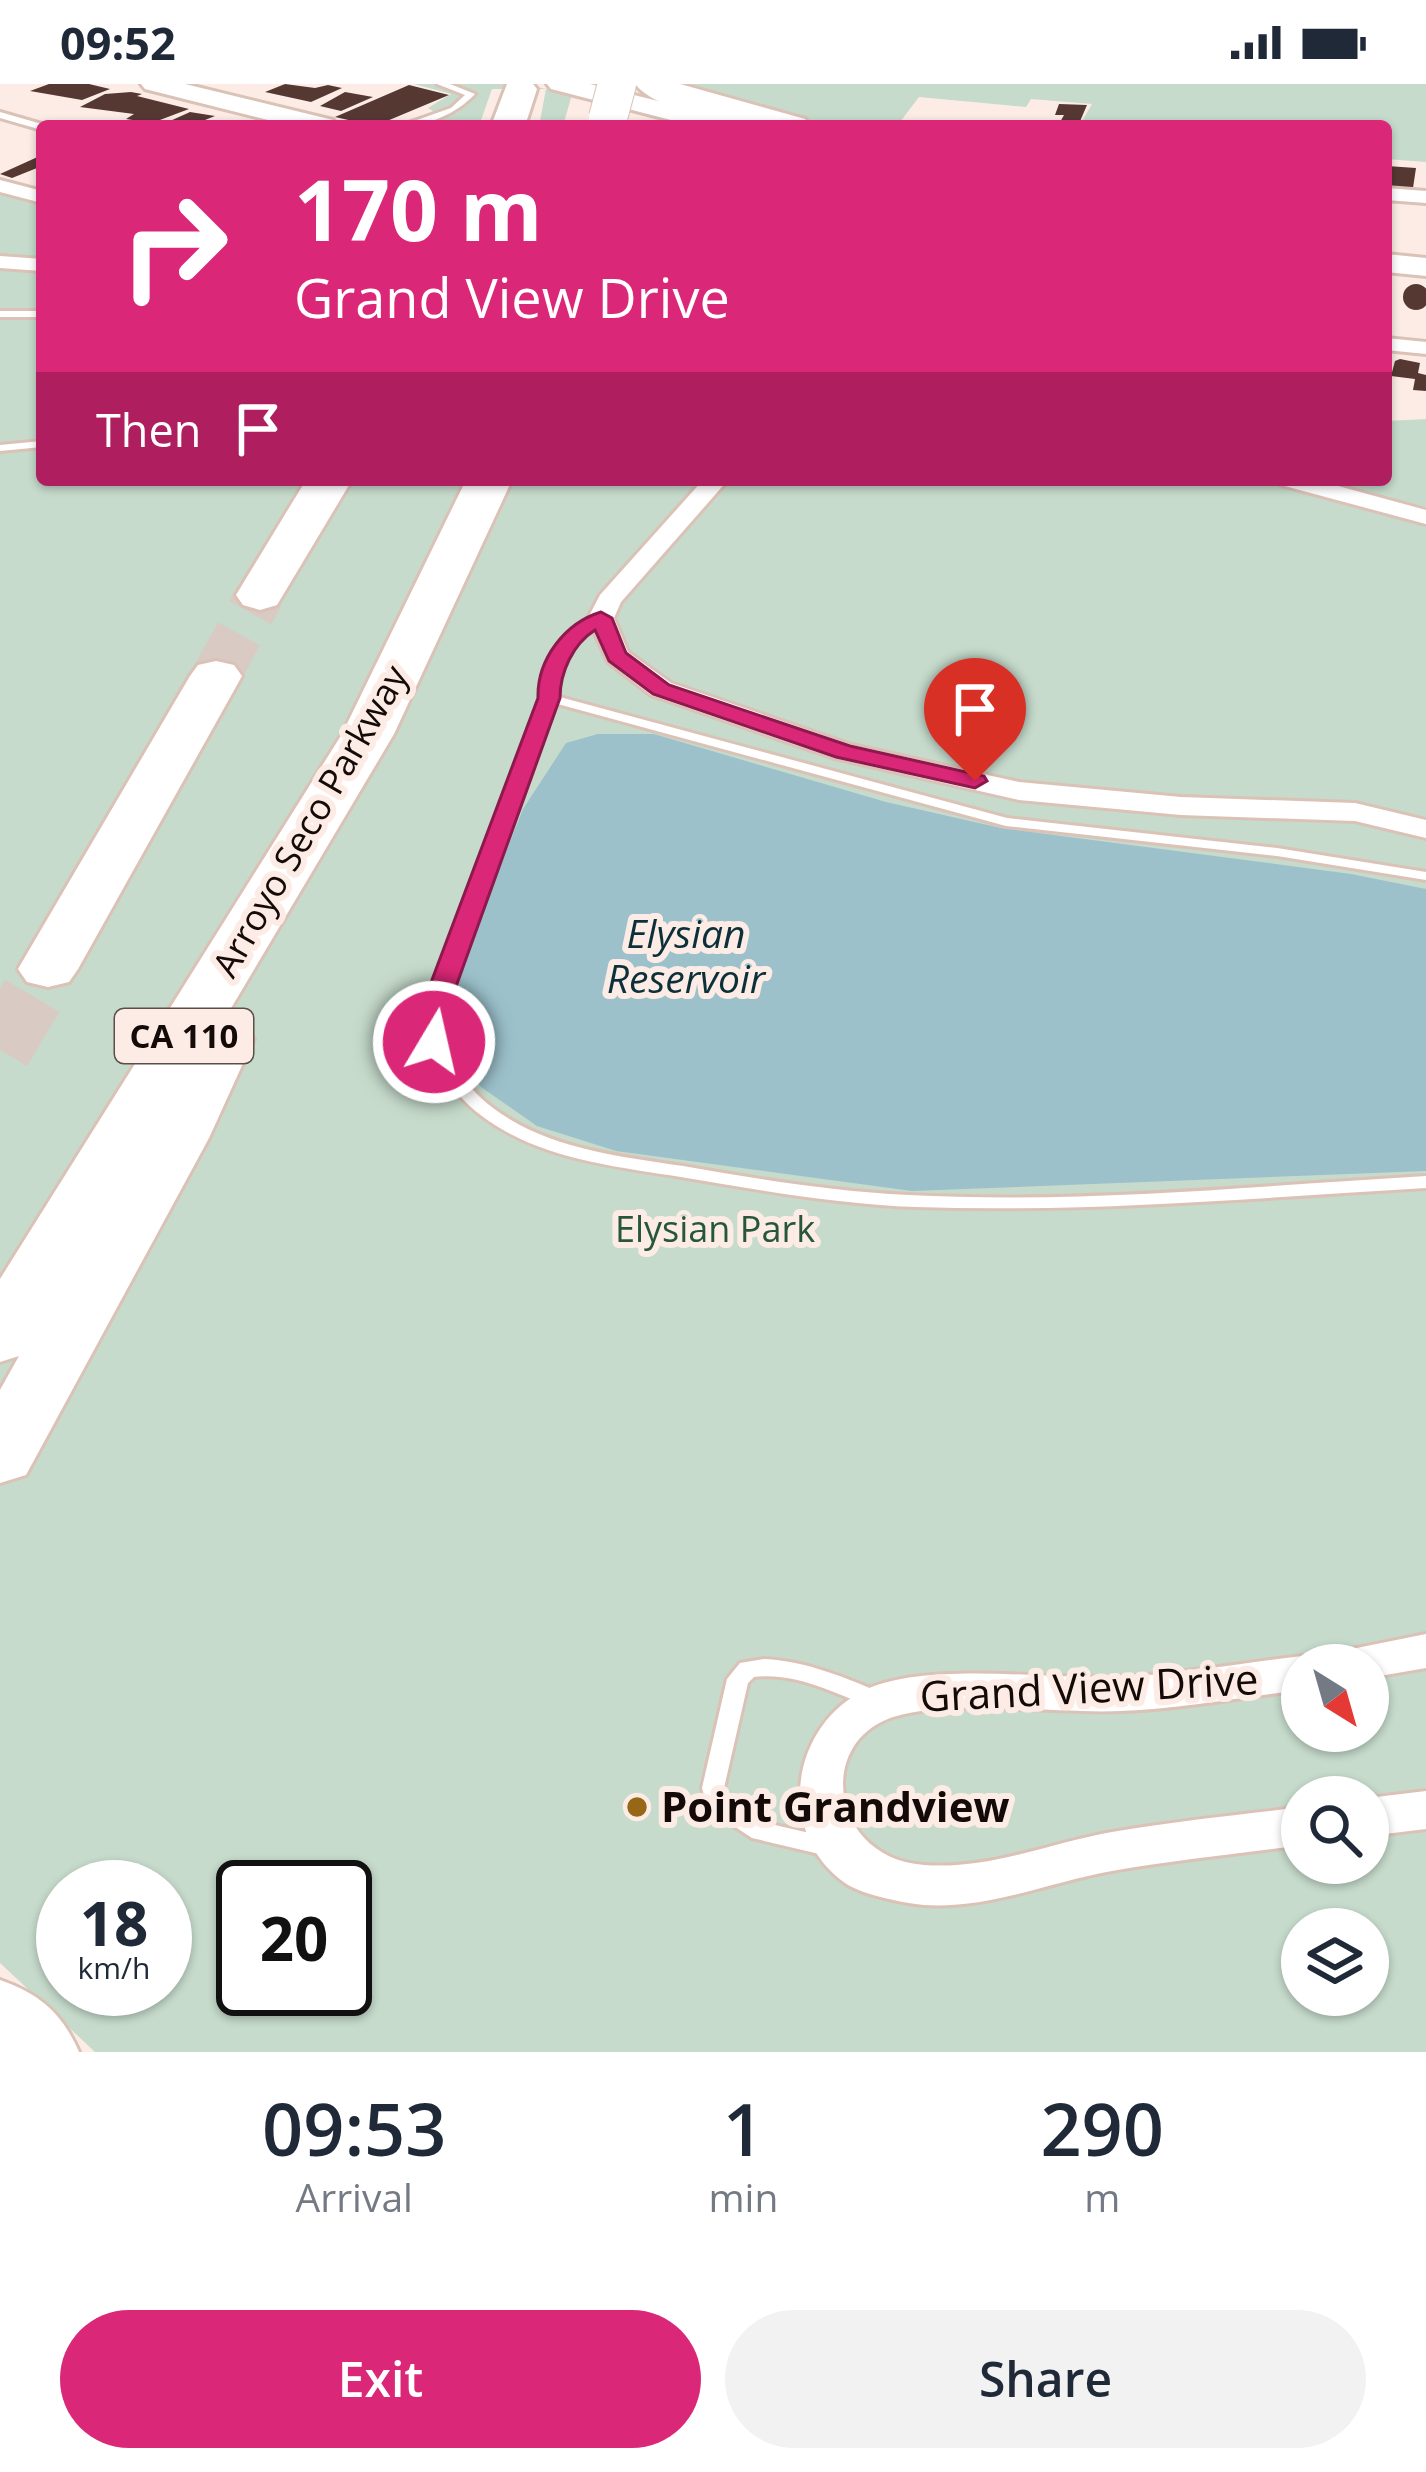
<!DOCTYPE html>
<style>
:root{--surface:#fff;--page:#f2f2f3;--text:#1f2937;--muted:#747a83;--accent:#db2777}
body{margin:0;font-family:"Open Sans",sans-serif;background:var(--page);color:var(--text);height:100vh;display:flex;flex-direction:column;font-size:45px;white-space:nowrap}
*{box-sizing:border-box;margin:0}
p{font-size:39px;color:var(--muted)}
.icon{flex:none;width:66px;height:66px;fill:none;stroke:currentColor;stroke-width:2;stroke-linecap:round;stroke-linejoin:round}
.map{position:relative;height:1968px;overflow:hidden}
.sheet{display:flex;flex-direction:column;background:var(--surface);flex:1}
.sheet>*{flex:none}
.banner{position:absolute;left:36px;top:36px;width:1356px;height:366px;border-radius:12px;box-shadow:0 3px 9px #0004;background:#db2777;color:#fff;overflow:hidden}
.needle{width:78px;rotate:143deg}
.tools{position:absolute;left:1281px;top:1560px;display:grid;gap:24px}
.tools a{display:grid;place-items:center;width:108px;height:108px;border-radius:50%;background:var(--surface);box-shadow:0 3px 9px #0004;font-size:60px}
.speed{position:absolute;left:36px;top:1776px;display:flex;gap:24px;font-size:60px;font-weight:700;text-align:center}
.speed>*{display:grid;place-content:center;width:156px;height:156px;border-radius:50%;background:var(--surface);box-shadow:0 3px 9px #0004;line-height:1}
.speed small{font-size:30px;font-weight:400}
.speed .limit{border:6px solid #111;border-radius:18px;background:#fff;color:#111}
.pin{position:absolute;display:grid;place-items:center;width:102px;height:102px;color:#fff;margin:-123px -51px;border-radius:50% 50% 50% 0;rotate:-45deg;box-shadow:0 0 12px #0007}
.pin .icon{rotate:45deg}
.me{position:absolute;width:132px;margin:-66px;rotate:9deg;stroke-linejoin:round;filter:drop-shadow(0 0 9px #0008)}
.turn{display:flex;align-items:center;gap:42px;height:252px;padding:0 60px;font-size:54px}
.turn .icon{width:156px;height:156px;stroke-width:2.5}
.turn b{display:block;font-size:84px;line-height:102px}
.then{display:flex;align-items:center;height:114px;padding:0 60px;background:#0003;gap:24px;font-size:45px}
.eta{display:flex;justify-content:space-evenly;align-items:center;height:204px;text-align:center}
.eta b{font-size:72px;font-weight:600;line-height:84px}
.action{display:flex;gap:24px;margin-top:auto;padding:24px 60px}
.action a{flex:1;height:138px;border-radius:72px;background:var(--accent);color:#fff;font-size:48px;font-weight:600;line-height:138px;text-align:center}
.action a+a{background:var(--page);color:var(--text)}
.status{display:flex;justify-content:space-between;align-items:center;height:84px;padding:0 60px;background:var(--surface);direction:ltr}
.status svg{height:33px;fill:currentColor}
.map>svg:first-child{display:block}
.green{fill:#c6dbcc;fill-rule:evenodd}
.water{fill:#9cc1cb}
.building{fill:#553832}
.lines{fill:none;stroke-linecap:round;stroke-linejoin:round}
.highway-tunnel-far1{stroke:#d9cac4;stroke-width:48;stroke-dasharray:48 24;stroke-linecap:butt}
.highway-tunnel{stroke:#d9cac4;stroke-width:63;stroke-dasharray:63 32;stroke-linecap:butt}
.lane-casing{stroke:#dbc2b7;stroke-width:6}
.street-casing{stroke:#dbc2b7;stroke-width:6}
.secondary-casing{stroke:#dbc2b7;stroke-width:6}
.highway-casing{stroke:#dbc2b7;stroke-width:6}
.lane{fill:#fff;fill-rule:evenodd}
.street{fill:#fff;fill-rule:evenodd}
.secondary{fill:#fff;fill-rule:evenodd}
.highway{fill:#fff;fill-rule:evenodd}
.highway-bridge-casing{stroke:#dbc2b7;stroke-width:40;stroke-linecap:butt}
.highway-bridge{stroke:#fff;stroke-width:38}
.route{fill:#db2777;stroke:#8e194d;stroke-width:3}
.poi-dot{fill:#966717;stroke:#fcece5;stroke-width:4.5}
.labels{text-anchor:middle;stroke-width:12;stroke-linejoin:round;paint-order:stroke}
.shield{fill:#fcece5;stroke:#5a4e4a;stroke-width:3}
.shield-label{font-size:33px;font-weight:bold;fill:#140b08}
.street-label{font-size:36px;fill:#140b08;stroke:#fcece5}
.park-label{font-size:36px;fill:#27573a;stroke:#fcece5}
.water-label{font-size:39px;font-style:italic;fill:#0c3039;stroke:#fcece5}
.near-street-label{font-size:42px;fill:#140b08;stroke:#fcece5}
.near-poi-label{font-size:42px;font-weight:bold;fill:#140b08;stroke:#fcece5;text-anchor:start}
</style>
<div class="status"><b>09:52</b><svg viewBox="0 0 49 12"><path d="M0 12V9h3v3zM5 12V6h3v6zM10 12V3h3v9zM15 12V0h3v12zM26 1h20v11H26zM47 4h2v5h-2z"/></svg></div>
<div class="map">
<svg width="1426" height="1968" viewBox="0 0 1426 1968">
<rect width="100%" height="100%" fill="#fcece5"/>
<path class="green" d="M414,0h108l50,10 -9,32h-24l7,-37h-54l-13,37h-59l22,-9 -14,-9 23,-14z
M663,0h763v78l-40,-3v-33h-307l13,-22 -61,-5 -5,8 -107,-10 -22,29c-85,0 -156,-3 -234,-42z
M0,109l42,11v276h1344v-59l40,-2v1633h-1331l-95,-89zM1302,1581h66v66h-66zM1302,1713h66v66h-66zM63,1803h102v102h-102zM243,1803h102v102h-102zM1302,1845h66v66h-66z"/>
<path class="water" d="M598,650h56l232,68 115,26 350,46 75,15v282l-514,20 -296,-40 -79,-25 -56,-39 -20,-24 -10,-27 -1,-41 73,-186 43,-66z"/>
<path class="building" d="M49,0h40l21,5 -28,11 -52,-9z
M285,0l30,4 13,-3 14,3 -31,14 -46,-10z
M409,1l40,10 -74,31 -40,-9z
M131,8l11,2 -5,2 52,13 -37,14 -26,-4 8,-5 -54,-7 25,-13z
M345,8l28,5 -32,14 -21,-5z
M1059,20l28,1 -9,21h-20l6,-11h-9z
M190,28l25,4 -25,10h-31z
M42,71v11l-30,12 -12,-4z
M1387,82l29,2 -3,20 -22,-1 1,-6 -6,-1z
M1403 213a13 13 0 1 1 26 0a13 13 0 1 1-26 0Z
M1400,275l20,4 -2,10 8,2v16l-13,-1 2,-11 -24,-3 4,-15z"/>
<g class="lines">
<path class="highway-tunnel-far1" d="M216,592l44,-81"/>
<path class="highway-tunnel" d="M0,966l48,-81"/>
<defs>
<path id="lane" d="M437,0h13l25,10c-19,20 -47,32 -75,32l51,-18 14,-13z
M0,28l45,13 1,1h-4v4l-42,-12z
M0,227h42v6h-42z
M42,357v6l-42,4v-6z
M601,530l6,4 -1,3c-29,18 -48,40 -50,75l451,122 270,30 149,24v8l-149,-24 -271,-30 -452,-123 -114,314c8,38 21,67 53,91 55,41 125,48 190,58 74,13 149,25 225,29 172,9 346,-9 518,-19v12c-170,10 -340,25 -510,19 -79,-3 -158,-17 -235,-30 -68,-11 -142,-18 -199,-61 -34,-25 -50,-58 -58,-99l118,-319c3,-37 25,-69 59,-84z
M764,1575c44,2 84,20 125,37l3,6 -3,6 -8,3c-42,-15 -81,-39 -127,-34l-6,6 -24,105 2,9 40,26 74,17 3,7 -3,7 -8,3 -80,-19 -44,-29 -6,-21 25,-109 13,-16z"/>
<path id="street" d="M0,96l42,11v12l-42,-11z
M1386,104l40,3v12l-40,-3z
M0,172l42,3v12l-42,-3z
M1386,254l40,4v12l-40,-4z
M703,396h25l-107,122 -7,16 14,34 43,31 181,62 167,37 162,15 174,6 71,17v18l-71,-17 -174,-6 -162,-15 -185,-42 -183,-63 -43,-33 -20,-44 12,-23z
M1277,396h39l110,30v14l-145,-39z
M1426,1550v34l-58,10v-13h-42l6,-12z
M1302,1572l17,9h-17v25c-60,7 -121,19 -181,21 -67,3 -166,-13 -228,6 -79,26 -61,142 31,148 64,5 126,-22 188,-33 63,-11 127,-17 190,-25v38c-63,9 -127,15 -190,26 -62,11 -123,38 -188,34 -20,-2 -62,-10 -79,-22 -71,-51 -54,-159 22,-194 63,-28 183,-9 254,-12 60,-3 121,-14 181,-21z
M1426,1707v38l-58,7v-38z"/>
<path id="secondary" d="M141,0h44l148,36 4,6h-45l-147,-37z
M547,0h43l144,36 4,6h-44l-143,-37z
M1386,170l40,4v18l-40,-4z"/>
<path id="highway" d="M507,0h26l4,5 -12,37h-34z
M635,0h45l125,35 5,7c-43,0 -146,-6 -175,-42z
M306,396h46l-75,125 -17,5 -17,-5 -7,-10z
M466,396h46l-118,254 -170,286 21,6 9,13 -45,99 -183,337 -26,8v-93l19,-34 -19,6v-83l342,-545z
M216,577l18,4 8,11 -164,293 -9,13 -21,5 -21,-5 -9,-13 172,-293 8,-11z
M0,1896c40,14 62,33 79,72h-79z"/>
</defs>
<use href="#lane" class="lane-casing"/>
<use href="#street" class="street-casing"/>
<use href="#secondary" class="secondary-casing"/>
<use href="#highway" class="highway-casing"/>
<use href="#lane" class="lane"/>
<use href="#street" class="street"/>
<use href="#secondary" class="secondary"/>
<use href="#highway" class="highway"/>
<defs>
<path id="highway-bridge" d="M608,34l9,-34"/>
</defs>
<use href="#highway-bridge" class="highway-bridge-casing"/>
<use href="#highway-bridge" class="highway-bridge"/>
</g>
<path class="route" d="M601,528l11,6 14,35 43,32 181,61 134,30 3,5 -12,7 -139,-31 -183,-63 -44,-33 -14,-31c-22,14 -35,42 -35,68l-115,319 3,25 -14,8 -9,-2 -7,-31 120,-319c-1,-39 27,-75 63,-86z"/>
<circle class="poi-dot" cx="637" cy="1723" r="12"/>
<g class="labels">
<rect class="shield" x="115" y="925" width="138" height="54" rx="9"/>
<g class="shield-label">
<text x="184" y="964">CA 110</text>
</g>
<g class="street-label">
<text transform="translate(310 737) rotate(-60)" y="13">Arroyo Seco Parkway</text>
</g>
<g class="park-label">
<text x="715" y="1158">Elysian Park</text>
</g>
<g class="water-label">
<text x="686" y="864">Elysian<tspan x="686" dy="45">Reservoir</tspan></text>
</g>
<g class="near-street-label">
<text transform="translate(1089 1604) rotate(-3)" y="15">Grand View Drive</text>
</g>
<g class="near-poi-label">
<text x="661" y="1738">Point Grandview</text>
</g>
</g>
</svg>
<div class="tools">
<a><svg class="needle" viewBox="-14 -14 28 28"><path d="M0-13l5 13h-10z" fill="#e53935"/><path d="M0 13l5-13h-10z" fill="#747a83"/></svg></a>
<a><svg class="icon" aria-label="search" viewBox="0 0 24 24"><circle cx="10" cy="10" r="6"/><path d="M15 15l6 6"/></svg></a>
<a><svg class="icon" aria-label="layers" viewBox="0 0 24 24"><path d="M12 4l9 5-9 5-9-5zM3 14l9 5 9-5"/></svg></a>
</div>
<div class="speed"><div>18<small>km/h</small></div><div class="limit">20</div></div>
<div class="pin" style="left:975px;top:697px;background:#d93025"><svg class="icon" aria-label="arrive" viewBox="0 0 24 24"><path d="M6 21V4h12l-3 4 3 4H6"/></svg></div>
<svg class="me" style="left:434px;top:958px" viewBox="-20 -20 40 40"><circle r="17" fill="#db2777" stroke="#fff" stroke-width="3"/><path d="M0-11L8 9 0 5-8 9z" fill="#fff"/></svg>
<div class="banner">
<div class="turn"><svg class="icon" aria-label="right" viewBox="0 0 24 24"><path d="M7 20v-9h11M14 6l5 5-5 5"/></svg><div><b>170 m</b>Grand View Drive</div></div>
<div class="then">Then<svg class="icon" aria-label="arrive" viewBox="0 0 24 24"><path d="M6 21V4h12l-3 4 3 4H6"/></svg></div>
</div>
</div>
<section class="sheet">
<div class="eta">
<div><b>09:53</b><p>Arrival</p></div>
<div><b>1</b><p>min</p></div>
<div><b>290</b><p>m</p></div>
</div>
<div class="action"><a>Exit</a><a>Share</a></div>
</section>
